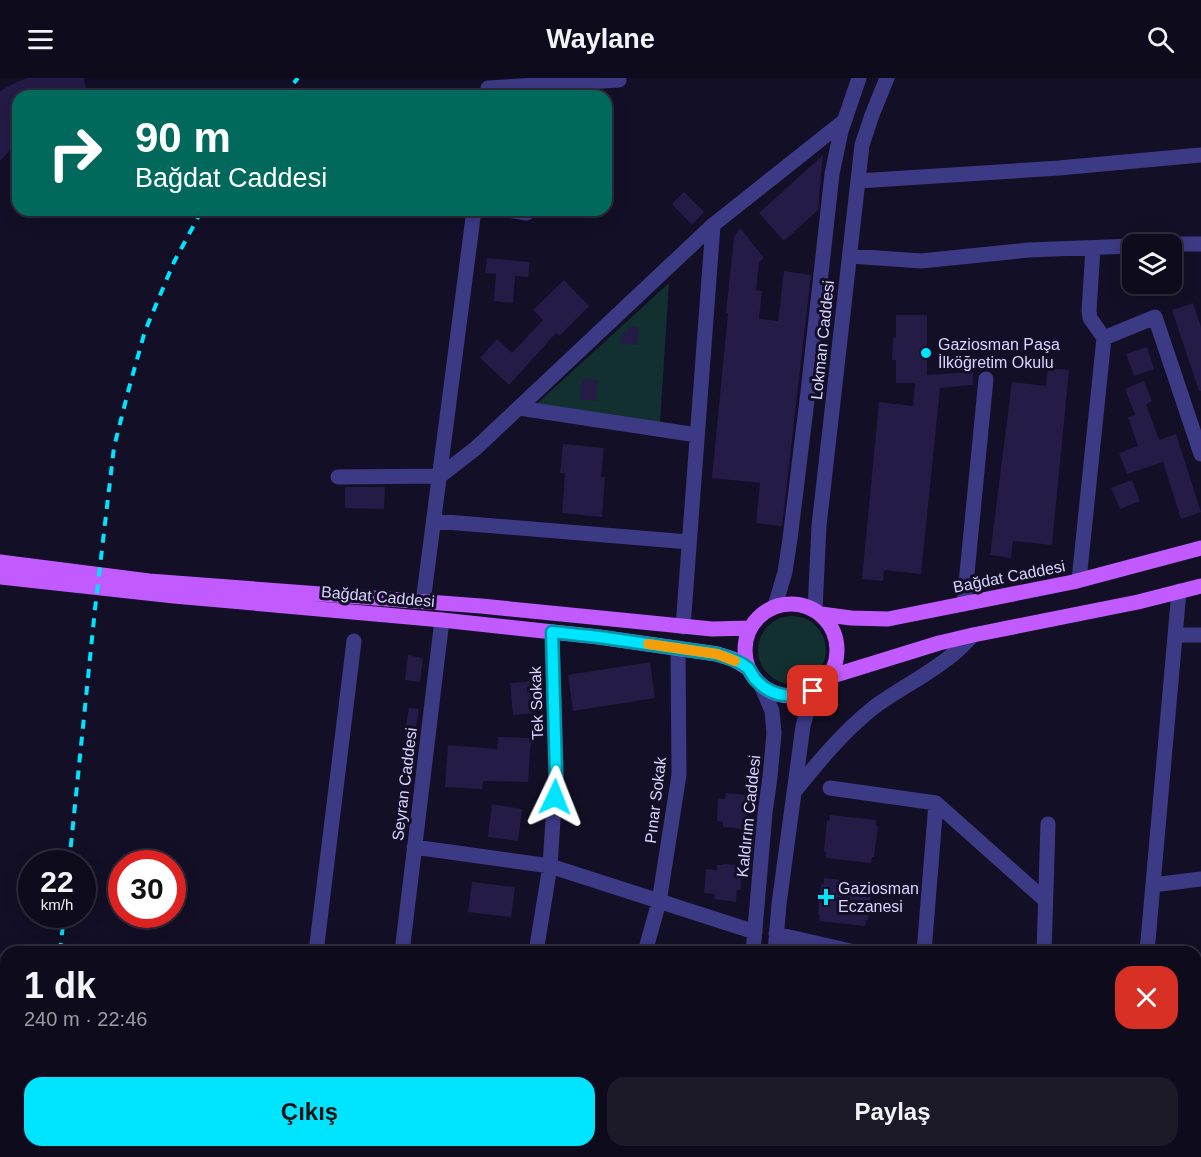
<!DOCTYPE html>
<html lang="tr">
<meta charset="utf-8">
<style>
:root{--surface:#0e0b1c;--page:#1c1929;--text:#f1f3f6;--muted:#9b9ba3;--line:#2e2b3b;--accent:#00e5ff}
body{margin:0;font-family:Arial,sans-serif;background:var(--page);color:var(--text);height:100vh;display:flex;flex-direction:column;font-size:22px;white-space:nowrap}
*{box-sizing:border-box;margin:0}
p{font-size:20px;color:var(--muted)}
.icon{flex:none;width:33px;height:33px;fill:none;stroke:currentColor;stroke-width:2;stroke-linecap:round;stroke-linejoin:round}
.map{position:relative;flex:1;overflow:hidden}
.drawer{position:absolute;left:0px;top:868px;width:1202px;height:212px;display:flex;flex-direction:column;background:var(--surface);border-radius:18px 18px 0 0;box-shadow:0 3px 15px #0003,0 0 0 2px var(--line)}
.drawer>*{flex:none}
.hud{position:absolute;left:12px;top:12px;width:600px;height:126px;border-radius:18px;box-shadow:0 3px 15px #0003,0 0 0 2px var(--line);background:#00695c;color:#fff;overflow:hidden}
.controls{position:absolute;left:1122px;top:156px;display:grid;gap:12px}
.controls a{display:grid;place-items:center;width:60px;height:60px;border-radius:12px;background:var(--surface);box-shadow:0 3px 15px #0003,0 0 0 2px var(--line);font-size:30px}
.speed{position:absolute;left:18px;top:772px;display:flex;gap:12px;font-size:30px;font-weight:700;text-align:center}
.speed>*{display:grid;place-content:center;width:78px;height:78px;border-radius:50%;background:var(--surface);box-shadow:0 3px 15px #0003,0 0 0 2px var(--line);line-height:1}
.speed small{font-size:15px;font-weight:400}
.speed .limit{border:9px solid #d22;background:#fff;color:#111}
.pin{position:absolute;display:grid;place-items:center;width:51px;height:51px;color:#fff;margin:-26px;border-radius:12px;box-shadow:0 3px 9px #0006}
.me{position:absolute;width:66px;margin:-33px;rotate:2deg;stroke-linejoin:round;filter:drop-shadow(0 0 4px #0008)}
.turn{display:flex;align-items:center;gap:21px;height:126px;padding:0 24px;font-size:27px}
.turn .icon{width:78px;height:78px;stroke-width:2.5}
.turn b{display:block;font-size:42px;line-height:51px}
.round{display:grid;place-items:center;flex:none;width:63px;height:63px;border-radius:18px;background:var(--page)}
.head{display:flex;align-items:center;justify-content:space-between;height:102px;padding:0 24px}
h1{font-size:36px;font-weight:800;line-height:45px}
.button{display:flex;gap:12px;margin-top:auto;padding:12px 24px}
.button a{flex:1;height:69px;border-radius:18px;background:var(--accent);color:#111;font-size:24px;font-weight:800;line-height:69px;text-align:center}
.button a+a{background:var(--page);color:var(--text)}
header{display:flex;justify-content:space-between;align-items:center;height:78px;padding:0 24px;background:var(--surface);font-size:27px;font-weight:800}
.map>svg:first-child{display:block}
.green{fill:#12302f}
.building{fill:#241b47}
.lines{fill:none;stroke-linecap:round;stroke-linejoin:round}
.minor{stroke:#3d3a85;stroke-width:15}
.major{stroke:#c25bff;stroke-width:15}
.rail{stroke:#00e5ff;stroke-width:4;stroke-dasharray:9 8;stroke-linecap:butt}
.route-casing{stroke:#0095a6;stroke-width:15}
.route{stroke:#00e5ff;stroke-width:10}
.slow{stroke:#f59e0b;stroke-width:10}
.poi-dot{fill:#00e5ff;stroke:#130f26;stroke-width:2}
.labels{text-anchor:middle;stroke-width:6;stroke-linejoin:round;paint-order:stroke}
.street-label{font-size:16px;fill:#d9d4ff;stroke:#130f26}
.poi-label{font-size:16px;fill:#d9d4ff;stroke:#130f26;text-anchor:start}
</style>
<header><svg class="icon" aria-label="menu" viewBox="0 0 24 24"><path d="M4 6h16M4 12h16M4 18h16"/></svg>Waylane<svg class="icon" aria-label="search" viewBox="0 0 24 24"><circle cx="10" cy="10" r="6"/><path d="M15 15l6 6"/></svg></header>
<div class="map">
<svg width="1201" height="1079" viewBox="0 0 1201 1079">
<rect width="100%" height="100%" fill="#130f26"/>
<path class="green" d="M669,205l-9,140 -130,-13z
M758 572a34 34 0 1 1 68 0a34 34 0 1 1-68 0Z"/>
<path class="building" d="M27,0h57l3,18h-69v46l-18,19v-70l17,-9z
M823,77l-5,55 -34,31 -25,-28z
M684,114l20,20 -12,13 -20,-21z
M740,150l24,30 -5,4 -3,28 6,1 -3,28 19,2 6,-50 27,4 -29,251 -26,-3 4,-40 -48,-5 16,-165h-2l8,-76z
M487,180l43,4 -2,15 -13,-1 -2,27 -19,-2 2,-27 -11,-1z
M564,202l25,26 -30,30 -3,-3 -47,52 -29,-27 17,-19 15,14 31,-33 -10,-10z
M1193,225l8,24v64h-2l-27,-81z
M896,237h31v60l46,-3v13l-33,3 -19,186 -37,-4 -1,11 -21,-2 17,-177 34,4 2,-23h-19v-23h-4l1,-22h3z
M628,248l11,2 -2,17 -16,-1 1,-12 6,1z
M1147,269l7,22 -20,7 -8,-22z
M1048,290l21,2 -17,175 -39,-4 -2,17 -21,-3 22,-173 34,4z
M582,301l16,1 -2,21 -16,-2z
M1144,303l8,20 -6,3 13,36 17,-6 25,78 -20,7 -18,-57 -36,12 -8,-21 19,-7 -10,-29 7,-2 -10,-26z
M563,366l41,4 -3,29h4l-3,40 -40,-4 3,-40h-5z
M1132,402l8,21 -20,8 -9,-21z
M345,409h40l-1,22 -39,-1z
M408,577l15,3 -3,24 -15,-2z
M650,584l5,36 -82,13 -5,-36z
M533,603l3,32 -23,2 -3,-32z
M409,630l10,1 -3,18 -10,-1z
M498,659l33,1 -3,44 -45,-1 -1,8 -37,-2 3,-42 49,4z
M726,715l20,2 -1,11h3l-1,12h-2l-1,11 -21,-2v-5l-6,-1 1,-23 7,1z
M492,726l30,5 -4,32 -30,-4z
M830,737l46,5v6h2l-1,8 -3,23h-2l-1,6 -45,-5v-6l-2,-1 3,-31 2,1z
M723,786l16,1 -1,13h3v12h-4l-1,12 -22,-3 1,-5 -11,-1 2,-24 11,1v-5h6z
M824,800l46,5 -1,6h3l-4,31h-2l-1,6 -46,-5 1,-6h-2l3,-31h3z
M472,804l43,5 -4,30 -43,-5z"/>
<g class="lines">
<path class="minor" d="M488,10l131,-8
M858,103l201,-13 142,-13
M507,132l20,3
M1157,166h44
M1093,170l-4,63 1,7 14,20
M850,178l71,5 108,-11 103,-4
M519,330l178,27
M338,399l102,-1 36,-28 237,-223 131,-104
M434,443l255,21
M1079,502l25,-242 51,-21 46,137
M423,524l51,-392
M964,526l22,-225
M775,528l10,-34 5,-33 18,-147 24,-218 9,-43 18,-53
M815,532l4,-84 43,-381 10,-30 15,-37
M683,549l30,-402
M1175,557h26
M830,710l106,15 -12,149
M795,713c24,-30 48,-59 78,-83 27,-20 59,-35 84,-57 6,-5 11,-11 16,-16
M936,725l109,97
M414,769l136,19 205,66
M1153,807l48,-6
M776,856l79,18
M316,874l38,-311
M402,874l40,-332
M536,874l14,-86 6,-92 -4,-142
M645,874l14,-50 20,-127 -1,-126
M753,874l12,-139 5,-36 4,-44 -2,-22 -11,-26
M775,874l4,-48 24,-178 10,-35
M1044,874l4,-128
M1147,874l32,-361
M1196,893l5,-1
M1196,978l5,-1
M1196,1057l5,12
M667,1074l20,5
M379,1079l1,-5
M504,1079v-5
M625,1079v-5
M732,1079l1,-5
M755,1079l1,-5
M906,1079l1,-5
M1007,1079l5,-5"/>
<path class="major" d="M0,484l149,19 332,25 231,23 38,-1
M0,499l174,19 268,24 157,17 118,17 16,5 16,10
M745 572a46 46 0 1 1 92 0a46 46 0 1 1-92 0Z
M821,536l30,4 37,1 185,-37 128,-34
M829,599l110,-34 34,-8 165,-33 63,-16"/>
<path class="rail" d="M283,18l15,-18
M69,786l26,-255 19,-162 15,-59 16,-57 29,-69 28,-52
M60,874l4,-37
M40,1079l1,-5"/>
</g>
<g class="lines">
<defs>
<path id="route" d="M555,719l1,-23 -4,-142 47,5 118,17c10,3 23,7 31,14 3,4 5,9 8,12 15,17 37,19 57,11"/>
</defs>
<use href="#route" class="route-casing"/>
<use href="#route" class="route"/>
<path class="slow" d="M648,566l69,10 18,7"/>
</g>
<g class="poi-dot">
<circle cx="926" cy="275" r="6"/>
<path d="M823 810h6v6h6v6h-6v6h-6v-6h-6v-6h6z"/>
</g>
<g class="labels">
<g class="street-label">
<text transform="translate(822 262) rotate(-84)" y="6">Lokman Caddesi</text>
<text transform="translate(1009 498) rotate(-11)" y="6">Bağdat Caddesi</text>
<text transform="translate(378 518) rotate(5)" y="6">Bağdat Caddesi</text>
<text transform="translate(536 625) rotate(-92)" y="6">Tek Sokak</text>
<text transform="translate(404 706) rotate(-83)" y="6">Seyran Caddesi</text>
<text transform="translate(655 722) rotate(-83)" y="6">Pınar Sokak</text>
<text transform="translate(748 738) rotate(-84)" y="6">Kaldırım Caddesi</text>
</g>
<g class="poi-label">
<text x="938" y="272">Gaziosman Paşa<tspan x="938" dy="18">İlköğretim Okulu</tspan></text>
<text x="838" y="816">Gaziosman<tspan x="838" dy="18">Eczanesi</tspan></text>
</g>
</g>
</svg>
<div class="controls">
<a><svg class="icon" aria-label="layers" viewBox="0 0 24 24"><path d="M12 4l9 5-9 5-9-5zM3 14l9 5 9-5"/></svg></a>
</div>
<div class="speed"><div>22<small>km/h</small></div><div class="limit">30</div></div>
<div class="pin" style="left:813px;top:613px;background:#d93025"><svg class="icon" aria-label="arrive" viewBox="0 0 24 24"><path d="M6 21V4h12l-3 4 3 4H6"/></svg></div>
<svg class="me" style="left:555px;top:719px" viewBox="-20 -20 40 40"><path d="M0-17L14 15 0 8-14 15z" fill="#00e5ff" stroke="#fff" stroke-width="4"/></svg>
<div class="hud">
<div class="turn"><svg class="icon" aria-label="right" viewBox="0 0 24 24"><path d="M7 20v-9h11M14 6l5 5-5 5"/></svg><div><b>90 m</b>Bağdat Caddesi</div></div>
</div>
<section class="drawer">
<div class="head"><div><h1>1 dk</h1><p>240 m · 22:46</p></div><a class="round" style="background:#d93025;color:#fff"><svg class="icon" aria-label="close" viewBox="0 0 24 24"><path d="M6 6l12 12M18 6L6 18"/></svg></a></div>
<div class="button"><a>Çıkış</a><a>Paylaş</a></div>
</section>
</div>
